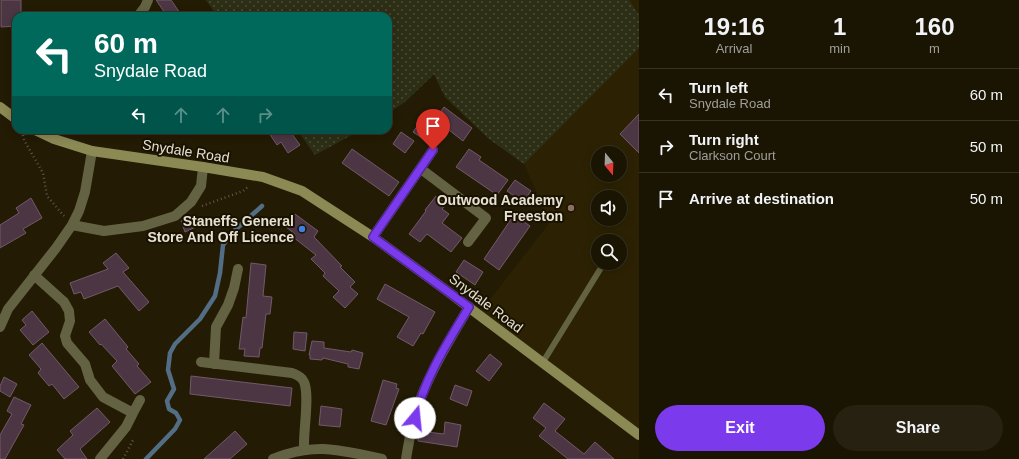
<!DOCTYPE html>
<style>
:root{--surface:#1a1403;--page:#272112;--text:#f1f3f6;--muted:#9f9e9a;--line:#383325;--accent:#7c3aed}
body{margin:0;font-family:Helvetica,sans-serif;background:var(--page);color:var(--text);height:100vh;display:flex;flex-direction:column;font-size:15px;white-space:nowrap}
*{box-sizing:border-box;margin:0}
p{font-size:13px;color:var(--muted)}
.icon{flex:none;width:22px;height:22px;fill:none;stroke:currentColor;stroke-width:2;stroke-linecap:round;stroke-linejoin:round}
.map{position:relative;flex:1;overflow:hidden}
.panel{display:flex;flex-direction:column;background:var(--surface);width:380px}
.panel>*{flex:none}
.guide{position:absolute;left:12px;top:12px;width:380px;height:122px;border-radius:12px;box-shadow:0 2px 10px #0003,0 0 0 1px var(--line);background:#00695c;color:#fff;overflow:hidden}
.needle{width:26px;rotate:161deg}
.fabs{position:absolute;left:591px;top:146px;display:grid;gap:8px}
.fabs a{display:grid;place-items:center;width:36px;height:36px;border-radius:50%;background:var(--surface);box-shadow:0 2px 10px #0003,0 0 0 1px var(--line);font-size:20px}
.pin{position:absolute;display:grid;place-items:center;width:34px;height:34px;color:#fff;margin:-41px -17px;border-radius:50% 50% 50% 0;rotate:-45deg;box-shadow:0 0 4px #0007}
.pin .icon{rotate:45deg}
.me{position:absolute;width:44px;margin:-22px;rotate:17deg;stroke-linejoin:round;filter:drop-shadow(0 0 3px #0008)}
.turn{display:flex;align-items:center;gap:14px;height:84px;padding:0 16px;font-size:18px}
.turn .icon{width:52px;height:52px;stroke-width:2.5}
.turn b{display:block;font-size:28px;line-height:34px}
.lanes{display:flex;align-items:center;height:38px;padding:0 16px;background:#0003;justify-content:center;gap:20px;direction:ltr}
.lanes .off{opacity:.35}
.eta{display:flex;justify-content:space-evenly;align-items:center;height:68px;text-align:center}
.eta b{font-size:24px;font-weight:700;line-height:28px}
.action{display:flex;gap:8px;margin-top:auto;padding:8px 16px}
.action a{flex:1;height:46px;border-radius:24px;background:var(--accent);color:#fff;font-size:16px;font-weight:700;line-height:46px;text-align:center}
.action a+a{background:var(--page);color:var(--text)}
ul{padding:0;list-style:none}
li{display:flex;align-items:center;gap:12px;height:52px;padding:0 16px;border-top:1px solid var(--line)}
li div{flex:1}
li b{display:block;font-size:15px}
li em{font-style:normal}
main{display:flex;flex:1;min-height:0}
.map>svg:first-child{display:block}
.built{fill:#2c2203;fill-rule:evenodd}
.park{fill:url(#park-dots)}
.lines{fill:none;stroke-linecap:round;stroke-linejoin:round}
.stream{stroke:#526d84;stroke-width:4.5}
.building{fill:#4c3644;stroke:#725969}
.path{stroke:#5e5743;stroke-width:2.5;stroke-dasharray:1 3;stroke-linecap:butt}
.lane{stroke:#636242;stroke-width:6}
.street{stroke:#636242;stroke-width:10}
.secondary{stroke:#8b8a55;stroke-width:10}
.route-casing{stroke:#51269a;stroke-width:10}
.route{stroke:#7c3aed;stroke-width:7}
.education-dot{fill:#8d6e63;stroke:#191200;stroke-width:1.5}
.shop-dot{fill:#3f7fe0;stroke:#191200;stroke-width:1.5}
.labels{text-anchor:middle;stroke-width:4;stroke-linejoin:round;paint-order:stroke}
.street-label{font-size:14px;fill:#e6e1d3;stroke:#191200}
.poi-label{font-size:14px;font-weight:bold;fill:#e6e1d3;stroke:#191200;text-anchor:end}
</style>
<main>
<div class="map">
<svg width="639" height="459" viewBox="0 0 639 459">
<defs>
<pattern id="park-dots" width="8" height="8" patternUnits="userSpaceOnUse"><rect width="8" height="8" fill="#2c2f16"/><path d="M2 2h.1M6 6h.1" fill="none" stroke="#4b4d37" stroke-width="1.8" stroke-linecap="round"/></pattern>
</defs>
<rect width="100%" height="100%" fill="#231b04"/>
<path class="built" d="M210,0h429v435l-160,-121 71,-92 -26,-58 -35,-25 -44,-42 -11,-22 -29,27 -17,11v-97zM598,153h22v22h-22zM598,197h22v22h-22zM598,241h22v22h-22z"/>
<path class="park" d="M206,0h423l10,15v33l-115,116 -35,-25 -44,-42 -11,-23 -29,28 -17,11v-97h-171z
M297,130h64l-46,25z"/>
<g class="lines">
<path class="stream" d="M146,459l29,-30 5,-9 -4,-7 -7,-4 -2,-8 7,-12 -6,-19 2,-17 5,-9 25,-25 15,-23 5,-23 3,-28 11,-14 28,-25"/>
</g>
<path class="building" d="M1,0h20v16h-5v10l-15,1z
M156,0h15l11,16h-15z
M444,107l28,21 -9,13 -28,-22z
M426,114l12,8 -13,18 -12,-8z
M639,114v39l-19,-19z
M267,130h31l-6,4 8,11 -12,8 -7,-11 -4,3z
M401,132l13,9 -9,12 -12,-9z
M352,149l47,33 -10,14 -47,-33z
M469,149l12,8 -2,3 29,20 -11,15 -41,-28z
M515,180l16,11 -8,11 -16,-11z
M436,196l10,8 -4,5 7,5 -7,9 20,15 -11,14 -24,-18 -7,8 -11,-8 17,-23 -1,-1z
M31,198l11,20 -19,11 3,4 -26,15v-23l19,-12 -3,-5z
M295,214l23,17 -4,6 28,29 -2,1 15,15 -5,5 8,7 -13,14 -12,-11 6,-6 -16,-15 2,-3 -14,-14 5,-4 -23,-18 2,-3 -9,-7z
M195,215l5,10 -15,7 -4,-11z
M514,215l16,11 -31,44 -15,-11z
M116,253l13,15 -6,4 26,30 -10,9 -21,-25 -34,13 -3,-7 -7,2 -4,-11 38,-14 -5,-6z
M464,260l19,12 -8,13 -19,-13z
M251,263l15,2 -3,31 9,1 -2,17h-4l-4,34h-2l-1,9 -15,-1 1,-7h-6l4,-32 3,1z
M385,284l50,28 -12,22 -2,-1 -8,13 -16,-9 12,-20 -32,-18z
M32,311l17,21 -16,13 -13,-15 6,-5 -4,-5z
M105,319l23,28 -2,2 13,15 -2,2 14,16 -16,12 -23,-28 5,-5 -16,-17 -1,1 -11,-13z
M294,332l13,1 -2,18 -12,-2z
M312,341l12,1v6l27,4 1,-2 11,3 -4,16 -11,-2v-3l-25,-6 -1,2 -12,-1v-4h-1z
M42,343l37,44 -15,12 -12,-15 -3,2 -11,-13 3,-4 -12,-14z
M490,354l12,10 -13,17 -13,-10z
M191,376l101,12 -2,18 -100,-12z
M4,377l13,7 -7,13 -10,-6v-5z
M383,380l14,4 -1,4 3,1 -13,36 -15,-4z
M455,385l17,6 -5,15 -17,-7z
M14,397l17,8 -10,19 3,1 -19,34h-5v-24l12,-21 -5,-3z
M544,403l21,16 -10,12 29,23 11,-12 19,17h-46l-29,-23 7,-8 -13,-10z
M321,406l21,3 -2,18 -21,-2z
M97,408l13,14 -30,27 7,10h-22l-8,-9 16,-15 -3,-4z
M445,422l16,3 -4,22 -39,-6 1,-10 25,3z
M235,431l12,13 -17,15h-26z"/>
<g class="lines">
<path class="path" d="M23,135l1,5 19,33 4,23 17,20
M202,206l41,-15 6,-5
M123,459l10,-19"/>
<path class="lane" d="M543,362l61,-99"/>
<path class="street" d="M138,16l7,-9 3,-7
M421,169l65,49 -18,24
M72,225l32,6 39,-5 32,-10 16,-14 10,-16 2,-19
M373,237l60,-87
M34,275l30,27 5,9 1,10 -5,15 2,7 18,21 5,16 13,17 30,16 7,-13
M0,327l8,-18 48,-61 16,-23 7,-14 6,-19 7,-41
M201,362l91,11c6,2 10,4 12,9 6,13 -1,51 0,67
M214,364l2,-37 12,-22 6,-17 4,-19
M100,459l26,-32 7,-14
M273,459c42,-17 67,-9 109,0
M406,459c3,-18 6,-37 12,-54 13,-35 32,-66 51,-98"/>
<path class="secondary" d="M0,107l16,12
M35,130l19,9 38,12 111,16 60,10 39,14 71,46 70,51 196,147"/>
</g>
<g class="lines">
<defs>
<path id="route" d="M415,418c10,-41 33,-76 54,-111l-96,-70 60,-87"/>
</defs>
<use href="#route" class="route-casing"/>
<use href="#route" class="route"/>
</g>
<circle class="education-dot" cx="571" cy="208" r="4"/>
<circle class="shop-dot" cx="302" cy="229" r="4"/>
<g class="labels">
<g class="street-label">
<text transform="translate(186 151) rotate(9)" y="5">Snydale Road</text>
<text transform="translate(486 303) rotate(37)" y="5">Snydale Road</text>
</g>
<g class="poi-label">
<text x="563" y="205">Outwood Academy<tspan x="563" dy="16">Freeston</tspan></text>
<text x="294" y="226">Staneffs General<tspan x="294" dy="16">Store And Off Licence</tspan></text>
</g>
</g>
</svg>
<div class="fabs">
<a><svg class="needle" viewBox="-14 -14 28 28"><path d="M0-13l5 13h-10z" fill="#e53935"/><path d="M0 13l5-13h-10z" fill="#9f9e9a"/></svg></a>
<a><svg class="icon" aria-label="sound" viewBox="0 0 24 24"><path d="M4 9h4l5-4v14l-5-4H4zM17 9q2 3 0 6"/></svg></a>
<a><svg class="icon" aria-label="search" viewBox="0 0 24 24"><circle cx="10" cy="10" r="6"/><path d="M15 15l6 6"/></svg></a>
</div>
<div class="pin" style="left:433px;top:150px;background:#d93025"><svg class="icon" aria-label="arrive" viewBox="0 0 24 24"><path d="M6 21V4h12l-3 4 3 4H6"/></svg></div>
<svg class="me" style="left:415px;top:418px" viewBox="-20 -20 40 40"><circle r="19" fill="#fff"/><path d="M0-13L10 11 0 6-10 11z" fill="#7c3aed"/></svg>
<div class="guide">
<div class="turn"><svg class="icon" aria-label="left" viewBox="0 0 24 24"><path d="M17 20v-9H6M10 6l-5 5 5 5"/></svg><div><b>60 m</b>Snydale Road</div></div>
<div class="lanes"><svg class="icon" aria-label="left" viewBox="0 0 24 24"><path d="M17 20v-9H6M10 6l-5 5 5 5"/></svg><svg class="icon off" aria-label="ahead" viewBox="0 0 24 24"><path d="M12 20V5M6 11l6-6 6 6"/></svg><svg class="icon off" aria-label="ahead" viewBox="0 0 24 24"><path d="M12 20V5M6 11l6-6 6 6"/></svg><svg class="icon off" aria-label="right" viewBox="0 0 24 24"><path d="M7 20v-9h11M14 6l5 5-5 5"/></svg></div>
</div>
</div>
<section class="panel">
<div class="eta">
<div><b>19:16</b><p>Arrival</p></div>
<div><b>1</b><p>min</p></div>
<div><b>160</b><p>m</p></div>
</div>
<ul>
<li><svg class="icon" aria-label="left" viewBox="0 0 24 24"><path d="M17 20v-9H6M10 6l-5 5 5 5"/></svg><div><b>Turn left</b><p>Snydale Road</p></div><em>60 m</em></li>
<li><svg class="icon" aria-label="right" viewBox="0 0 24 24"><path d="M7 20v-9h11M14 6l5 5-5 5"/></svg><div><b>Turn right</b><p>Clarkson Court</p></div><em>50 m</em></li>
<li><svg class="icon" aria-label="arrive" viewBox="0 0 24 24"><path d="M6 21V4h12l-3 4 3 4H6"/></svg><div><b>Arrive at destination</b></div><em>50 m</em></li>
</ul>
<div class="action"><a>Exit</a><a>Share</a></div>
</section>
</main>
